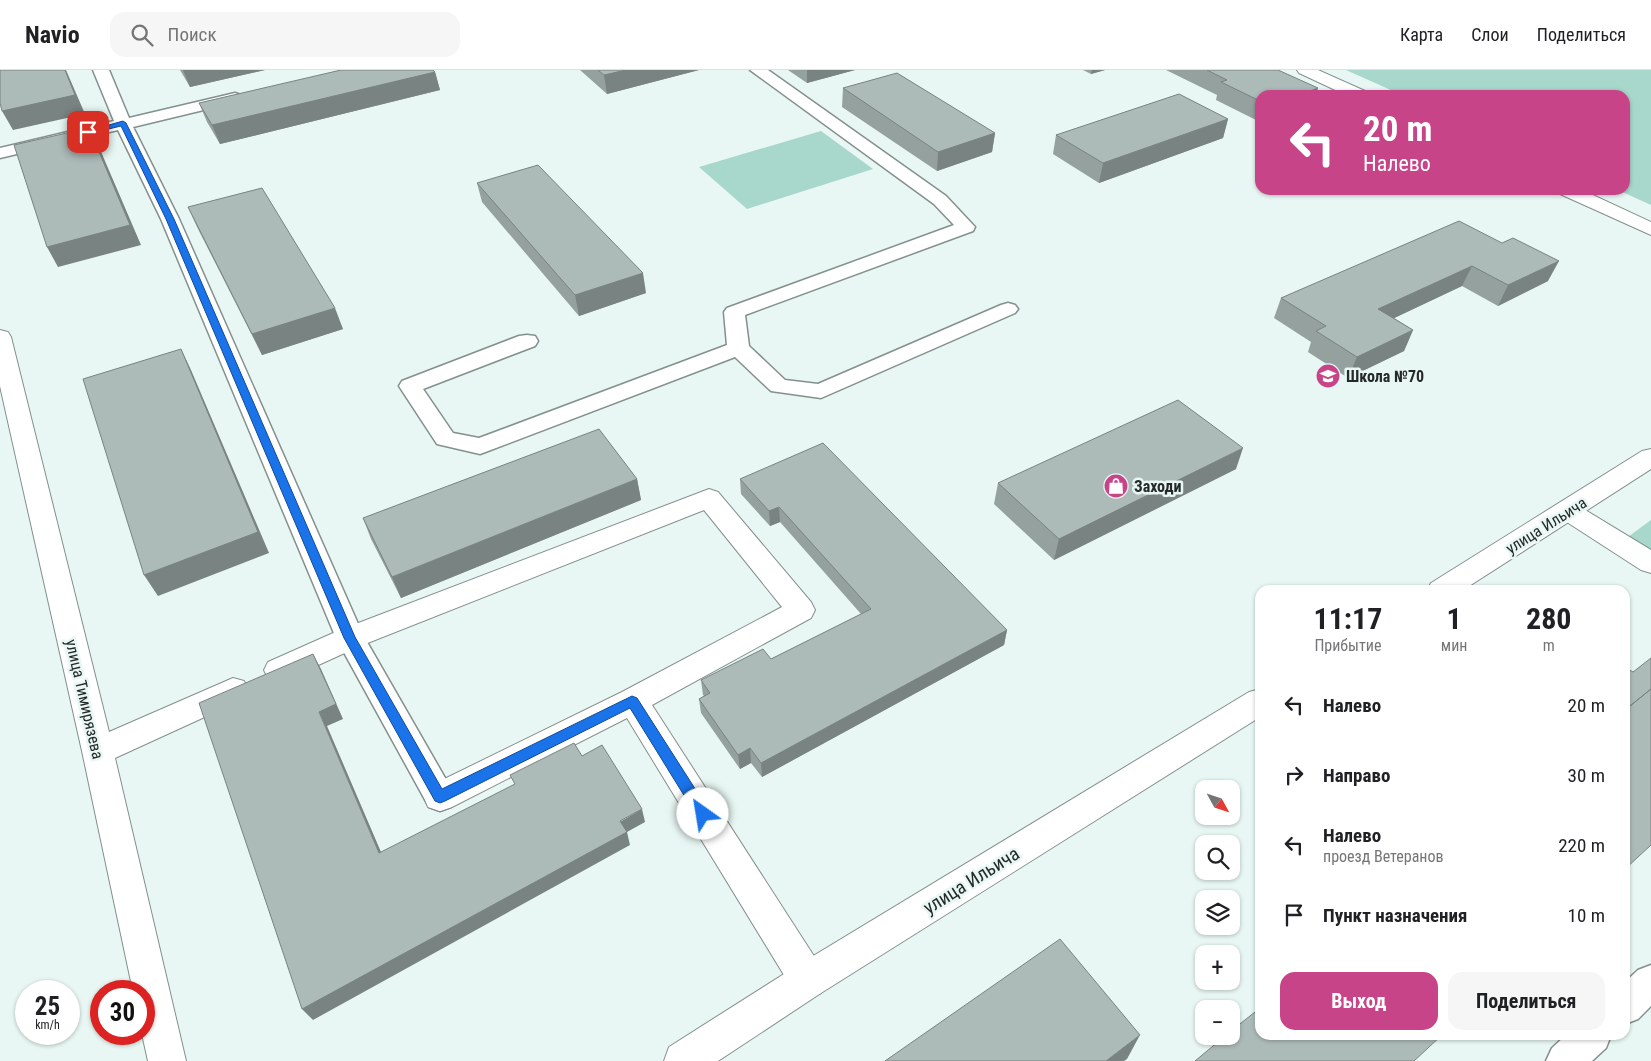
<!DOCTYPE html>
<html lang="ru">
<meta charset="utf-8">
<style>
:root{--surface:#fff;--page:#f6f6f6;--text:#202124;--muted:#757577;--line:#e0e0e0;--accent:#c84488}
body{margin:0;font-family:"Roboto Condensed",sans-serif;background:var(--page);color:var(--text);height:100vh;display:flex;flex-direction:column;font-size:19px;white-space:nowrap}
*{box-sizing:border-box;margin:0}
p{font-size:16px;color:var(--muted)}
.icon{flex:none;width:28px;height:28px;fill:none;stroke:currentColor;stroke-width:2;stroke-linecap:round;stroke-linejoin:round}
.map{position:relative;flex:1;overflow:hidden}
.panel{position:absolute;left:1255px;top:515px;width:375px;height:455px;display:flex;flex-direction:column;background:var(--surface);border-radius:15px;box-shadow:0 1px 4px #0004}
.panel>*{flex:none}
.banner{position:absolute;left:1255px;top:20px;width:375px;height:105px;border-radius:15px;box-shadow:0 1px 4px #0004;background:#c84488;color:#fff;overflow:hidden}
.needle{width:32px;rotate:130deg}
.tools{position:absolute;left:1195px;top:710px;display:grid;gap:10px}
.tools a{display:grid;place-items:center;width:45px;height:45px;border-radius:10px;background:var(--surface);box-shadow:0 1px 4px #0004;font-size:25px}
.speed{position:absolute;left:15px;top:910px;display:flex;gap:10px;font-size:25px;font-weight:700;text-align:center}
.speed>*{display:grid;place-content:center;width:65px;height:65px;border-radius:50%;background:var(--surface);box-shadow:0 1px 4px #0004;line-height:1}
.speed small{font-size:12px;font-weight:400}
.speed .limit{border:8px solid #d22;background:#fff;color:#111}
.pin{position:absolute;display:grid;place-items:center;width:42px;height:42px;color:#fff;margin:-21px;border-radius:10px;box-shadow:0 2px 8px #0006}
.me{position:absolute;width:55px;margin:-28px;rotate:328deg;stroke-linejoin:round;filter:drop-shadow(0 0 4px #0008)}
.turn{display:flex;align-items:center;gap:18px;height:105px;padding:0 25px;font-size:22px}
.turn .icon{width:65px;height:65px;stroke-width:2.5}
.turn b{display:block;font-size:35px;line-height:42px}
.eta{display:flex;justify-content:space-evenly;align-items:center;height:85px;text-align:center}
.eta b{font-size:30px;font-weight:700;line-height:35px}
.primary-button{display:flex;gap:10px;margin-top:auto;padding:10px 25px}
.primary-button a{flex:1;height:58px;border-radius:15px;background:var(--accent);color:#fff;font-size:20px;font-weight:700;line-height:58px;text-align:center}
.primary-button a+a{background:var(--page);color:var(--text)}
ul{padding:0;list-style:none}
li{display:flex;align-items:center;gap:15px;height:70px;padding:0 25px}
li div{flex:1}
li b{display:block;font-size:19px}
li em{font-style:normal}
header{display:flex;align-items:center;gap:30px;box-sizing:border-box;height:70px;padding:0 25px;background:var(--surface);border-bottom:1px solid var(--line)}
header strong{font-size:24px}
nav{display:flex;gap:28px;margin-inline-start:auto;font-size:18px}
.search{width:350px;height:45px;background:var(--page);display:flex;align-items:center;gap:12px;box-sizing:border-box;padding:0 18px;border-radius:15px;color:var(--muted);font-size:19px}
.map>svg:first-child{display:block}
.green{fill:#a8d7cb}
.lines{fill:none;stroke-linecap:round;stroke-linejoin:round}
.lane-casing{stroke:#83908d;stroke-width:3}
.street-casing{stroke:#83908d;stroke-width:2}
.secondary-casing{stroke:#83908d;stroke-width:2}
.lane{fill:#fff;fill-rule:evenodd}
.street{fill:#fff;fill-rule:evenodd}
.secondary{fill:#fff;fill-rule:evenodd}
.wall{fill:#95a19e}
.shaded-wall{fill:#798381}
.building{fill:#adbbb8;stroke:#798381}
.route{fill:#1a73e8;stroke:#114b97}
.labels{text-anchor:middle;stroke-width:5;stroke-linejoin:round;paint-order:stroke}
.poi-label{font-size:16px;font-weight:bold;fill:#252a28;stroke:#e8f7f3;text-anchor:start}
.street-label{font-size:16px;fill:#252a28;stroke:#e8f7f3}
.near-street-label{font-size:19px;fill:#252a28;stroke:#e8f7f3}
</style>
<header>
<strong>Navio</strong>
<div class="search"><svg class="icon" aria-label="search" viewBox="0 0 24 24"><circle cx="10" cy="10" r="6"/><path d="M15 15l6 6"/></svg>Поиск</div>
<nav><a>Карта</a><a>Слои</a><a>Поделиться</a></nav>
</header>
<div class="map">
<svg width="1651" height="991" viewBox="0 0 1651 991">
<rect width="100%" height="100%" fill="#e8f7f3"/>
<path class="green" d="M1346,0h305v135l-33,-15h7v-95h-223z
M821,61l52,38 -126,40 -48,-42z
M1651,450v41l-30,-19z"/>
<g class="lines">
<defs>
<path id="lane" d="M93,0h16l20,48 106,-25 6,2 2,3 -2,3 -108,26 46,92 184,416 93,162 -5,10 -11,4 -11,-4 -93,-169 -175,-419 -43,-89 -118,28v-10l114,-27z
M750,0h18l178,126 29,31 -2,4 -228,84 4,31 36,34 33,4 183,-79 7,-2 7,2 3,4 -3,4 -194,85 -50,-7 -36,-34 -247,94 -8,3 -43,-10 -38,-58 3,-5 117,-45 8,-1 8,1 3,5 -3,5 -112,43 30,44 26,5 248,-93 -3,-33 3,-4 227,-83 -20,-21z
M1651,895v41l-13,13 -13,5v-42l13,-12z
M1566,965h45l-5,13 -14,13h-46l6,-13z"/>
<path id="street" d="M0,260l8,2 3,5 98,395 124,-54 11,3 4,9 -4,9 -129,59 71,303h-38l-6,-27h2v-43h-11l-51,-240 -82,-365z
M709,419l9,3 93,110 4,8 -4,8 -159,87 169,262 6,13 -6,13 -13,5 -13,-5 -168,-275 -175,89 -12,4 -12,-4 -4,-10 4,-10 194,-95 160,-85 -78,-97 -344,136 -70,32 -11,4 -11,-4 -4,-8 4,-8 72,-32z
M1568,432l9,3 74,45v23l-10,-3 -82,-53 -4,-6 4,-6z"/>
<path id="secondary" d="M1297,0h21l47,21 2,4h-21l-47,-22z
M1558,120h24l69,32v13l-91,-41z
M1651,379v20l-188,121h-36l4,-7 211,-132z
M1260,619v28l-439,276 -103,68h-54l5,-14 126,-80 454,-275z"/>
</defs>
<use href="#lane" class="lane-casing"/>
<use href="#street" class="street-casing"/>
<use href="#secondary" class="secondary-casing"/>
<use href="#lane" class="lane"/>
<use href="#street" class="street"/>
<use href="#secondary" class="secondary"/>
</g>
<path class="wall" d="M180,0h85l-75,17z
M580,0h119l-92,24z
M788,0h67l-48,13z
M1083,0h22l-14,4z
M1166,0h112l-18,25v27l-44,-22 1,-5z
M435,2l5,18 -220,54 -13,-22 -8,-19z
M843,18l152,45 -3,19 -55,19 -95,-64z
M1228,49l-5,19 -124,45 -46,-29 3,-19z
M477,113l169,110 -67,23 -97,-114z
M188,137l155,122 -81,26 -65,-128z
M1502,173l46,38 -50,25 -36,-20 -68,32 19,12 -9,21 -56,27 -40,-26 3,-10 -37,-24 7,-20z
M1236,399l-182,91 -60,-56 4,-21z
M637,409l4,21 -240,98 -30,-59 -8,-21z
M740,409l267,151 -3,15 -242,132 -11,-14 -11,6 -39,-56 -2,-14 5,-3 -1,-1 -2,-15 70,-21 90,-45 -81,-92 -10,4 -29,-32z"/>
<path class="shaded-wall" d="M65,0h1l19,44 -72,16 -11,-19z
M183,0h82l-75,17z
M626,0h73l-92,24 -3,-19z
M807,0h48l-48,13z
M1092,0h13l-14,4z
M435,2l5,18 -220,54 -8,-19z
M1318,18l-2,7h-17z
M1228,49l-5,19 -124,45 4,-20z
M89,58l10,19 42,98 -83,22 -11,-20z
M995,63l-3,19 -55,19 1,-19z
M1559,191l-11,20 -50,25 10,-21z
M1472,196l-10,20 -93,44 9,-21z
M643,203l3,20 -67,23 -4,-21z
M335,238l8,21 -81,26 -10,-21z
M1413,260l-9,21 -56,27 9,-21z
M181,279l10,21 78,183 -111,43 -14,-21z
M1243,378l-7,21 -182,91 5,-21z
M637,409l4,21 -240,98 -9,-21z
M779,437l1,15 -10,4 -1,-15z
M1007,560l-3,15 -242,132 -1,-14z
M313,584l8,15 22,50 -16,7 60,140 -8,-13 -60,-141z
M750,678l1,15 -11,6 -2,-14z
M642,739l3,13 -18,10 3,13 -317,175 -11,-11z
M1140,965l-13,24 -3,2h-18z"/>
<path class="building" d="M0,0h65l10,25 -73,16 -2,-8z
M341,0h92l2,2 -223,53 -13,-22z
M598,0h28l-22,5z
M1207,0h71l40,18 -19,7h-39v6l-39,-19 6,-2z
M897,3l98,60 -57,19 -95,-64z
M1179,24l49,25 -125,44 -47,-28z
M89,58l41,97 -83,22 -33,-102z
M538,95l105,108 -68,22 -98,-112z
M262,118l73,120 -83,26 -64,-127z
M1459,151l43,22 11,-5 46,23 -51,24 -36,-19 -94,43 35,21 -56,27 -41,-26 10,-5 -45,-28z
M181,279l77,183 -114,43 -61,-196z
M1178,330l65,48 -184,91 -61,-56z
M599,359l38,50 -245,98 -29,-59z
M823,373l184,187 -246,133 -11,-15 -12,7 -39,-56 11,-6 -9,-13 62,-31 8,10 100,-50 -92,-102 -10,4 -29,-32z
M313,584l23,50 -17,8 60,141 136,-69 -5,-9 64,-32 8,13 20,-11 40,64 -22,12 7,11 -325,177 -103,-306z
M1651,588v31l-26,21v-43l8,5z
M1651,619v156l-26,24v-159z
M1060,869l80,96 -34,26h-221z
M1260,938v27h182l-28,26h-219l30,-25h6v-5z"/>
<path class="route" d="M123,51l3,2 48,96 181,418 87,152 190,-93 5,2 71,111 2,5 -2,4 -5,2 -5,-2 -68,-110 -185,93 -5,2 -5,-2 -91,-163 -178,-419 -45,-93 -33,8 -4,-2z"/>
<defs>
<symbol id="school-disc" viewBox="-11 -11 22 22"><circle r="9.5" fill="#c84488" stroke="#e8f7f3"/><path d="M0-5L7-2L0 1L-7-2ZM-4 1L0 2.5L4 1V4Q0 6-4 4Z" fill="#fff"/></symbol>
<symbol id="shop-disc" viewBox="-11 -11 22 22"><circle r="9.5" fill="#c84488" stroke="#e8f7f3"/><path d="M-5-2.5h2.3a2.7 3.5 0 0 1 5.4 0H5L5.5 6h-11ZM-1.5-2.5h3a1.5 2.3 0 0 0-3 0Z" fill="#fff"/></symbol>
</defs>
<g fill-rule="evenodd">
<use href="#school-disc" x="1314" y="292" width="28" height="28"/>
<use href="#shop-disc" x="1102" y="402" width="28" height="28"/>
</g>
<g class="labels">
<g class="poi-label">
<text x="1346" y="312">Школа №70</text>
<text x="1134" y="422">Заходи</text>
</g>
<g class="street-label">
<text transform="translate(1546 455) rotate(-32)" y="6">улица Ильича</text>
<text transform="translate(85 629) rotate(77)" y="6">улица Тимирязева</text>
</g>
<g class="near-street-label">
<text transform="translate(971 810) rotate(-32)" y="7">улица Ильича</text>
</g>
</g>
</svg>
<div class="tools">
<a><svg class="needle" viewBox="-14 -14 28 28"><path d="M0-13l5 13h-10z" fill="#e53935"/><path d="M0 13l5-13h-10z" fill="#757577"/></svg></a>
<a><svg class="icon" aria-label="search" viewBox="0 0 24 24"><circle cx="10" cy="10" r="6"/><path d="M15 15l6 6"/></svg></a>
<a><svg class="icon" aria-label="layers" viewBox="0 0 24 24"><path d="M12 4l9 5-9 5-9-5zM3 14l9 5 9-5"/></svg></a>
<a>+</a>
<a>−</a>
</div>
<div class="speed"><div>25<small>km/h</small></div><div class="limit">30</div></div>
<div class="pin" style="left:88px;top:62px;background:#d93025"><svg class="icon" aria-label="arrive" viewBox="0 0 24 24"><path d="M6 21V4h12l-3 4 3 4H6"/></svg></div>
<svg class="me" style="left:703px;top:744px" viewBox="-20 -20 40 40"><circle r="19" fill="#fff"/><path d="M0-13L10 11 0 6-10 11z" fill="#1a73e8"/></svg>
<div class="banner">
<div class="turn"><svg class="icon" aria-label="left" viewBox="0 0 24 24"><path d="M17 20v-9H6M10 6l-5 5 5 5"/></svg><div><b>20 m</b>Налево</div></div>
</div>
<section class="panel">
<div class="eta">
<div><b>11:17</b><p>Прибытие</p></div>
<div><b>1</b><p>мин</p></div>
<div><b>280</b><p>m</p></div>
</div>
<ul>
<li><svg class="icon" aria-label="left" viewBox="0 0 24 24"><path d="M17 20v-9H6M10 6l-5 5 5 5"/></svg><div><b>Налево</b></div><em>20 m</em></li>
<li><svg class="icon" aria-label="right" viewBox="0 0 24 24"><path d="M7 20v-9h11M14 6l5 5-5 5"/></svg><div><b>Направо</b></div><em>30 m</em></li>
<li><svg class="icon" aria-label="left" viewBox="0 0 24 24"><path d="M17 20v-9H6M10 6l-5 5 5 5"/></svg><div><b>Налево</b><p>проезд Ветеранов</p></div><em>220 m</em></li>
<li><svg class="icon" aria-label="arrive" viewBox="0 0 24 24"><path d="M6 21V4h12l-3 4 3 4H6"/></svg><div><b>Пункт назначения</b></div><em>10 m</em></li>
</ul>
<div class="primary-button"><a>Выход</a><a>Поделиться</a></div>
</section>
</div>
